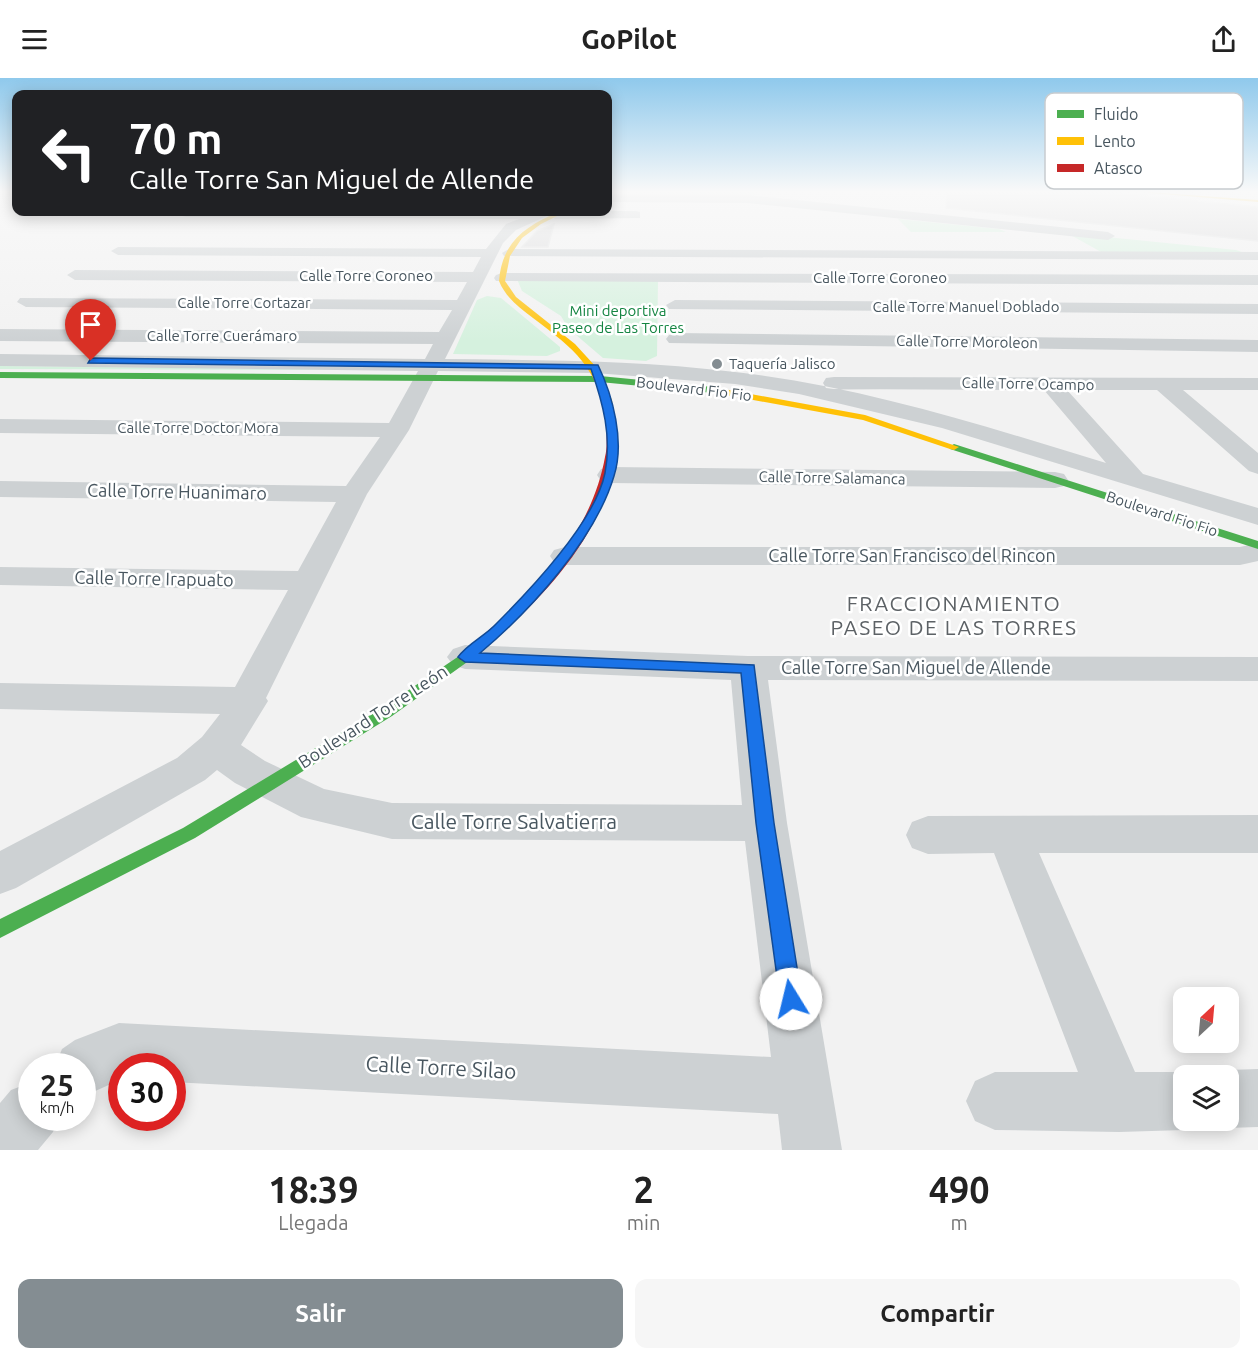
<!DOCTYPE html>
<html lang="es">
<meta charset="utf-8">
<style>
:root{--surface:#fff;--page:#f6f6f6;--text:#222;--muted:#767676;--accent:#848d92}
body{margin:0;font-family:Ubuntu,sans-serif;background:var(--page);color:var(--text);height:100vh;display:flex;flex-direction:column;font-size:22px;white-space:nowrap}
*{box-sizing:border-box;margin:0}
p{font-size:20px;color:var(--muted)}
.icon{flex:none;width:33px;height:33px;fill:none;stroke:currentColor;stroke-width:2;stroke-linecap:round;stroke-linejoin:round}
.map{position:relative;height:1072px;overflow:hidden}
.details{display:flex;flex-direction:column;background:var(--surface);flex:1}
.details>*{flex:none}
.guide{position:absolute;left:12px;top:12px;width:600px;height:126px;border-radius:12px;box-shadow:0 3px 15px #0003;background:#202124;color:#fff;overflow:hidden}
.needle{width:39px;rotate:26deg}
.buttons{position:absolute;left:1173px;top:909px;display:grid;gap:12px}
.buttons a{display:grid;place-items:center;width:66px;height:66px;border-radius:12px;background:var(--surface);box-shadow:0 3px 15px #0003;font-size:30px}
.speed{position:absolute;left:18px;top:975px;display:flex;gap:12px;font-size:30px;font-weight:700;text-align:center}
.speed>*{display:grid;place-content:center;width:78px;height:78px;border-radius:50%;background:var(--surface);box-shadow:0 3px 15px #0003;line-height:1}
.speed small{font-size:15px;font-weight:400}
.speed .limit{border:9px solid #d22;background:#fff;color:#111}
.pin{position:absolute;display:grid;place-items:center;width:51px;height:51px;color:#fff;margin:-62px -26px;border-radius:50% 50% 50% 0;rotate:-45deg;box-shadow:0 0 6px #0007}
.pin .icon{rotate:45deg}
.me{position:absolute;width:66px;margin:-33px;rotate:351deg;stroke-linejoin:round;filter:drop-shadow(0 0 4px #0008)}
.turn{display:flex;align-items:center;gap:21px;height:126px;padding:0 18px;font-size:27px}
.turn .icon{width:78px;height:78px;stroke-width:2.5}
.turn b{display:block;font-size:42px;line-height:51px}
.eta{display:flex;justify-content:space-evenly;align-items:center;height:102px;text-align:center}
.eta b{font-size:36px;font-weight:700;line-height:42px}
.action{display:flex;gap:12px;margin-top:auto;padding:12px 18px}
.action a{flex:1;height:69px;border-radius:12px;background:var(--accent);color:#fff;font-size:24px;font-weight:700;line-height:69px;text-align:center}
.action a+a{background:var(--page);color:var(--text)}
header{display:flex;justify-content:space-between;align-items:center;height:78px;padding:0 18px;background:var(--surface);font-size:27px;font-weight:700}
.map>svg:first-child{display:block}
.green{fill:#d5f1de}
.building{fill:#dbdbdc;stroke:#e3e4e4;stroke-width:1.5}
.lines{fill:none;stroke-linecap:round;stroke-linejoin:round}
.street{fill:#cdd1d3;fill-rule:evenodd}
.fast{fill:#4caf50;fill-rule:evenodd}
.slow{fill:#ffc107;fill-rule:evenodd}
.jam{fill:#c62828;fill-rule:evenodd}
.route{fill:#1a73e8;stroke:#114b97;stroke-width:1.5}
.poi-dot{fill:#848d92;stroke:#fff;stroke-width:2}
.labels{text-anchor:middle;stroke-width:5;stroke-linejoin:round;paint-order:stroke}
.far-street-label{font-size:15px;fill:#48565f;stroke:#fff}
.far-park-label{font-size:15px;fill:#148542;stroke:#fff}
.far-poi-label{font-size:15px;fill:#48565f;stroke:#fff;text-anchor:start}
.street-label{font-size:18px;fill:#48565f;stroke:#fff}
.quarter-label{font-size:21px;letter-spacing:1.5px;fill:#5d6266;stroke:#fff}
.near-street-label{font-size:21px;fill:#48565f;stroke:#fff}
.key{fill:#fff;stroke:#c8cccf;stroke-width:1.5}
.key-label{font-size:16px;fill:#48565f}
</style>
<header><svg class="icon" aria-label="menu" viewBox="0 0 24 24"><path d="M4 6h16M4 12h16M4 18h16"/></svg>GoPilot<svg class="icon" aria-label="share" viewBox="0 0 24 24"><path d="M12 15V3M7 8l5-5 5 5M5 13v7h14v-7"/></svg></header>
<div class="map">
<svg width="1258" height="1072" viewBox="0 0 1258 1072">
<rect width="100%" height="100%" fill="#f2f2f2"/>
<path class="green" d="M641,114h118l-8,4 -93,-1 2,-2 -8,-1 -19,4z
M898,141l101,10 7,3h-95z
M1067,155l169,17 6,2 -139,1z
M517,201l141,1 -1,76 -11,5 -43,-3 -35,-30 -7,-12 -39,-25z
M487,218l14,2 59,49v4l-13,5 -94,-2 24,-54z
M0,288l395,4 -395,-1z"/>
<path class="building" d="M947,114h160l151,15v34l-312,-33z
M554,146l-6,23h-26l15,-16z"/>
<g class="lines">
<path class="street" d="M608,116l140,1 360,37 7,4 -7,4 -360,-37 -140,-1z
M636,133l4,1v6l-85,1 -6,-4 -33,15 -13,13 -58,116c96,1 194,1 290,13 126,14 250,54 371,91l-62,-73 -210,-1 -8,-1 -3,-5 3,-5 8,-1 424,1v12h-75l75,63v21l-9,-3 -92,-81h-90l76,84 115,34v17l-316,-97 -143,-34 -64,-10 -140,-11 -157,-2 -29,59 -42,64 -101,204 2,3 -27,44 24,16 59,28 68,14 350,2 -11,-125 -266,-11 -12,-4 -6,-8 6,-8 12,-4 283,11 510,1v24l-490,-1 19,143 55,327h-60l-4,-36 -606,-32v-16h-50v13l-40,18v-31h-27l7,-17 13,-9 44,-17 652,34 -26,-216 -353,-2 -91,-22 -66,-34 -18,-13 -12,10 -189,108 -16,6v-43l177,-93 25,-21 18,-23 -220,-5v-26l235,4 53,-97 -288,-5v-18l298,4 38,-69 -336,-5v-16l346,5 34,-49 -380,-4v-14l389,4 29,-52 -418,-5v-12l425,5 8,-15 -433,-3v-12l439,3 13,-22 -426,-3 -9,-5 3,-4 437,2 10,-18 -392,-2 -8,-5 8,-5 398,2 8,-15 -363,-2 -7,-4 7,-4 368,2 20,-25 13,-5 -333,-2 -4,-1 -1,-4z
M509,171l749,3v8l-754,-4 -2,-3z
M502,195l756,2v10l-762,-4 -2,-3 2,-3z
M675,222l583,4v10l-589,-5 -3,-4z
M676,255l582,7v12l-589,-9 -3,-4 3,-4z
M610,389l445,5 9,2 4,6 -4,6 -9,2 -445,-5 -9,-2 -4,-6 4,-6z
M1258,465v18l-18,4h-675l-11,-3 -4,-6 4,-6 11,-3h675z
M1258,737v38h-219l96,219h49l8,4h-8v44l20,1 -20,9 -65,2 -124,-2 -20,-9 -9,-20 9,-20 20,-9h83l-84,-219 -66,1 -16,-6 -6,-13 6,-13 16,-6z
M1258,991v58l-30,1 -18,-8h18v-44h-13l13,-6z
M32,1004v36h26l-5,14 -15,18h-38v-47l11,-13z"/>
<path class="fast" d="M0,294l600,4 113,11 4,3 -4,3 -113,-11 -600,-4z
M954,366l304,97v8l-308,-100 -1,-2z
M465,574l7,5 -2,3 -78,56 -197,122 -195,100v-19l183,-91 199,-120z"/>
<path class="slow" d="M1148,114l110,8v2l-108,-9z
M559,134h6l-24,12 -19,14 -12,18 -5,25 11,16 59,47 21,23 16,33 2,22 -8,-2c-9,-54 -31,-70 -73,-102 -14,-11 -27,-20 -34,-37 3,-39 26,-55 60,-69z
M713,309l152,28 94,32 -5,3 -4,-1 -87,-29 -153,-28v-4z"/>
<path class="jam" d="M611,339l5,3c0,12 1,25 0,37 -14,85 -82,151 -146,203h-10l-2,-3 2,-3c64,-51 130,-113 145,-197 3,-12 1,-25 1,-37z"/>
</g>
<linearGradient id="sky" x2="0" y2="1"><stop stop-color="#8fc9ec"/><stop offset="0.43" stop-color="#f9f9f9"/><stop offset="1" stop-color="#f9f9f9" stop-opacity="0"/></linearGradient>
<rect width="1258" height="264" fill="url(#sky)"/>
<path class="route" d="M91,280l507,7c15,31 27,77 16,111 -19,64 -84,135 -134,177l274,12 20,158 28,176 -3,8 -8,3 -8,-3 -3,-8 -24,-176 -15,-150 -276,-11 -7,-5c9,-13 27,-21 38,-33 35,-35 99,-102 109,-151 7,-36 -2,-70 -14,-104l-503,-6z"/>
<circle class="poi-dot" cx="717" cy="286" r="6"/>
<g class="labels">
<g class="far-street-label">
<text x="366" y="203">Calle Torre Coroneo</text>
<text x="880" y="205">Calle Torre Coroneo</text>
<text x="244" y="230">Calle Torre Cortazar</text>
<text x="966" y="234">Calle Torre Manuel Doblado</text>
<text x="222" y="263">Calle Torre Cuerámaro</text>
<text transform="translate(967 264) rotate(1)" y="5">Calle Torre Moroleon</text>
<text transform="translate(1028 306) rotate(1)" y="5">Calle Torre Ocampo</text>
<text transform="translate(694 311) rotate(7)" y="5">Boulevard Fio Fio</text>
<text x="198" y="355">Calle Torre Doctor Mora</text>
<text transform="translate(832 400) rotate(1)" y="5">Calle Torre Salamanca</text>
<text transform="translate(1162 436) rotate(18)" y="5">Boulevard Fio Fio</text>
</g>
<g class="far-park-label">
<text x="618" y="238">Mini deportiva<tspan x="618" dy="17">Paseo de Las Torres</tspan></text>
</g>
<g class="far-poi-label">
<text x="729" y="291">Taquería Jalisco</text>
</g>
<g class="street-label">
<text transform="translate(177 414) rotate(1)" y="6">Calle Torre Huanimaro</text>
<text x="912" y="484">Calle Torre San Francisco del Rincon</text>
<text transform="translate(154 501) rotate(1)" y="6">Calle Torre Irapuato</text>
<text x="916" y="596">Calle Torre San Miguel de Allende</text>
<text transform="translate(373 639) rotate(-33)" y="6">Boulevard Torre León</text>
</g>
<g class="quarter-label">
<text x="954" y="533">FRACCIONAMIENTO<tspan x="954" dy="24">PASEO DE LAS TORRES</tspan></text>
</g>
<g class="near-street-label">
<text x="514" y="751">Calle Torre Salvatierra</text>
<text transform="translate(441 990) rotate(3)" y="7">Calle Torre Silao</text>
</g>
</g>
<rect x="1045" y="15" width="198" height="96" rx="9" class="key"/>
<rect x="1057" y="32" width="27" height="8" fill="#4caf50"/>
<rect x="1057" y="59" width="27" height="8" fill="#ffc107"/>
<rect x="1057" y="86" width="27" height="8" fill="#c62828"/>
<g class="key-label">
<text x="1094" y="42">Fluido</text>
<text x="1094" y="69">Lento</text>
<text x="1094" y="96">Atasco</text>
</g>
</svg>
<div class="buttons">
<a><svg class="needle" viewBox="-14 -14 28 28"><path d="M0-13l5 13h-10z" fill="#e53935"/><path d="M0 13l5-13h-10z" fill="#767676"/></svg></a>
<a><svg class="icon" aria-label="layers" viewBox="0 0 24 24"><path d="M12 4l9 5-9 5-9-5zM3 14l9 5 9-5"/></svg></a>
</div>
<div class="speed"><div>25<small>km/h</small></div><div class="limit">30</div></div>
<div class="pin" style="left:91px;top:283px;background:#d93025"><svg class="icon" aria-label="arrive" viewBox="0 0 24 24"><path d="M6 21V4h12l-3 4 3 4H6"/></svg></div>
<svg class="me" style="left:791px;top:921px" viewBox="-20 -20 40 40"><circle r="19" fill="#fff"/><path d="M0-13L10 11 0 6-10 11z" fill="#1a73e8"/></svg>
<div class="guide">
<div class="turn"><svg class="icon" aria-label="left" viewBox="0 0 24 24"><path d="M17 20v-9H6M10 6l-5 5 5 5"/></svg><div><b>70 m</b>Calle Torre San Miguel de Allende</div></div>
</div>
</div>
<section class="details">
<div class="eta">
<div><b>18:39</b><p>Llegada</p></div>
<div><b>2</b><p>min</p></div>
<div><b>490</b><p>m</p></div>
</div>
<div class="action"><a>Salir</a><a>Compartir</a></div>
</section>
